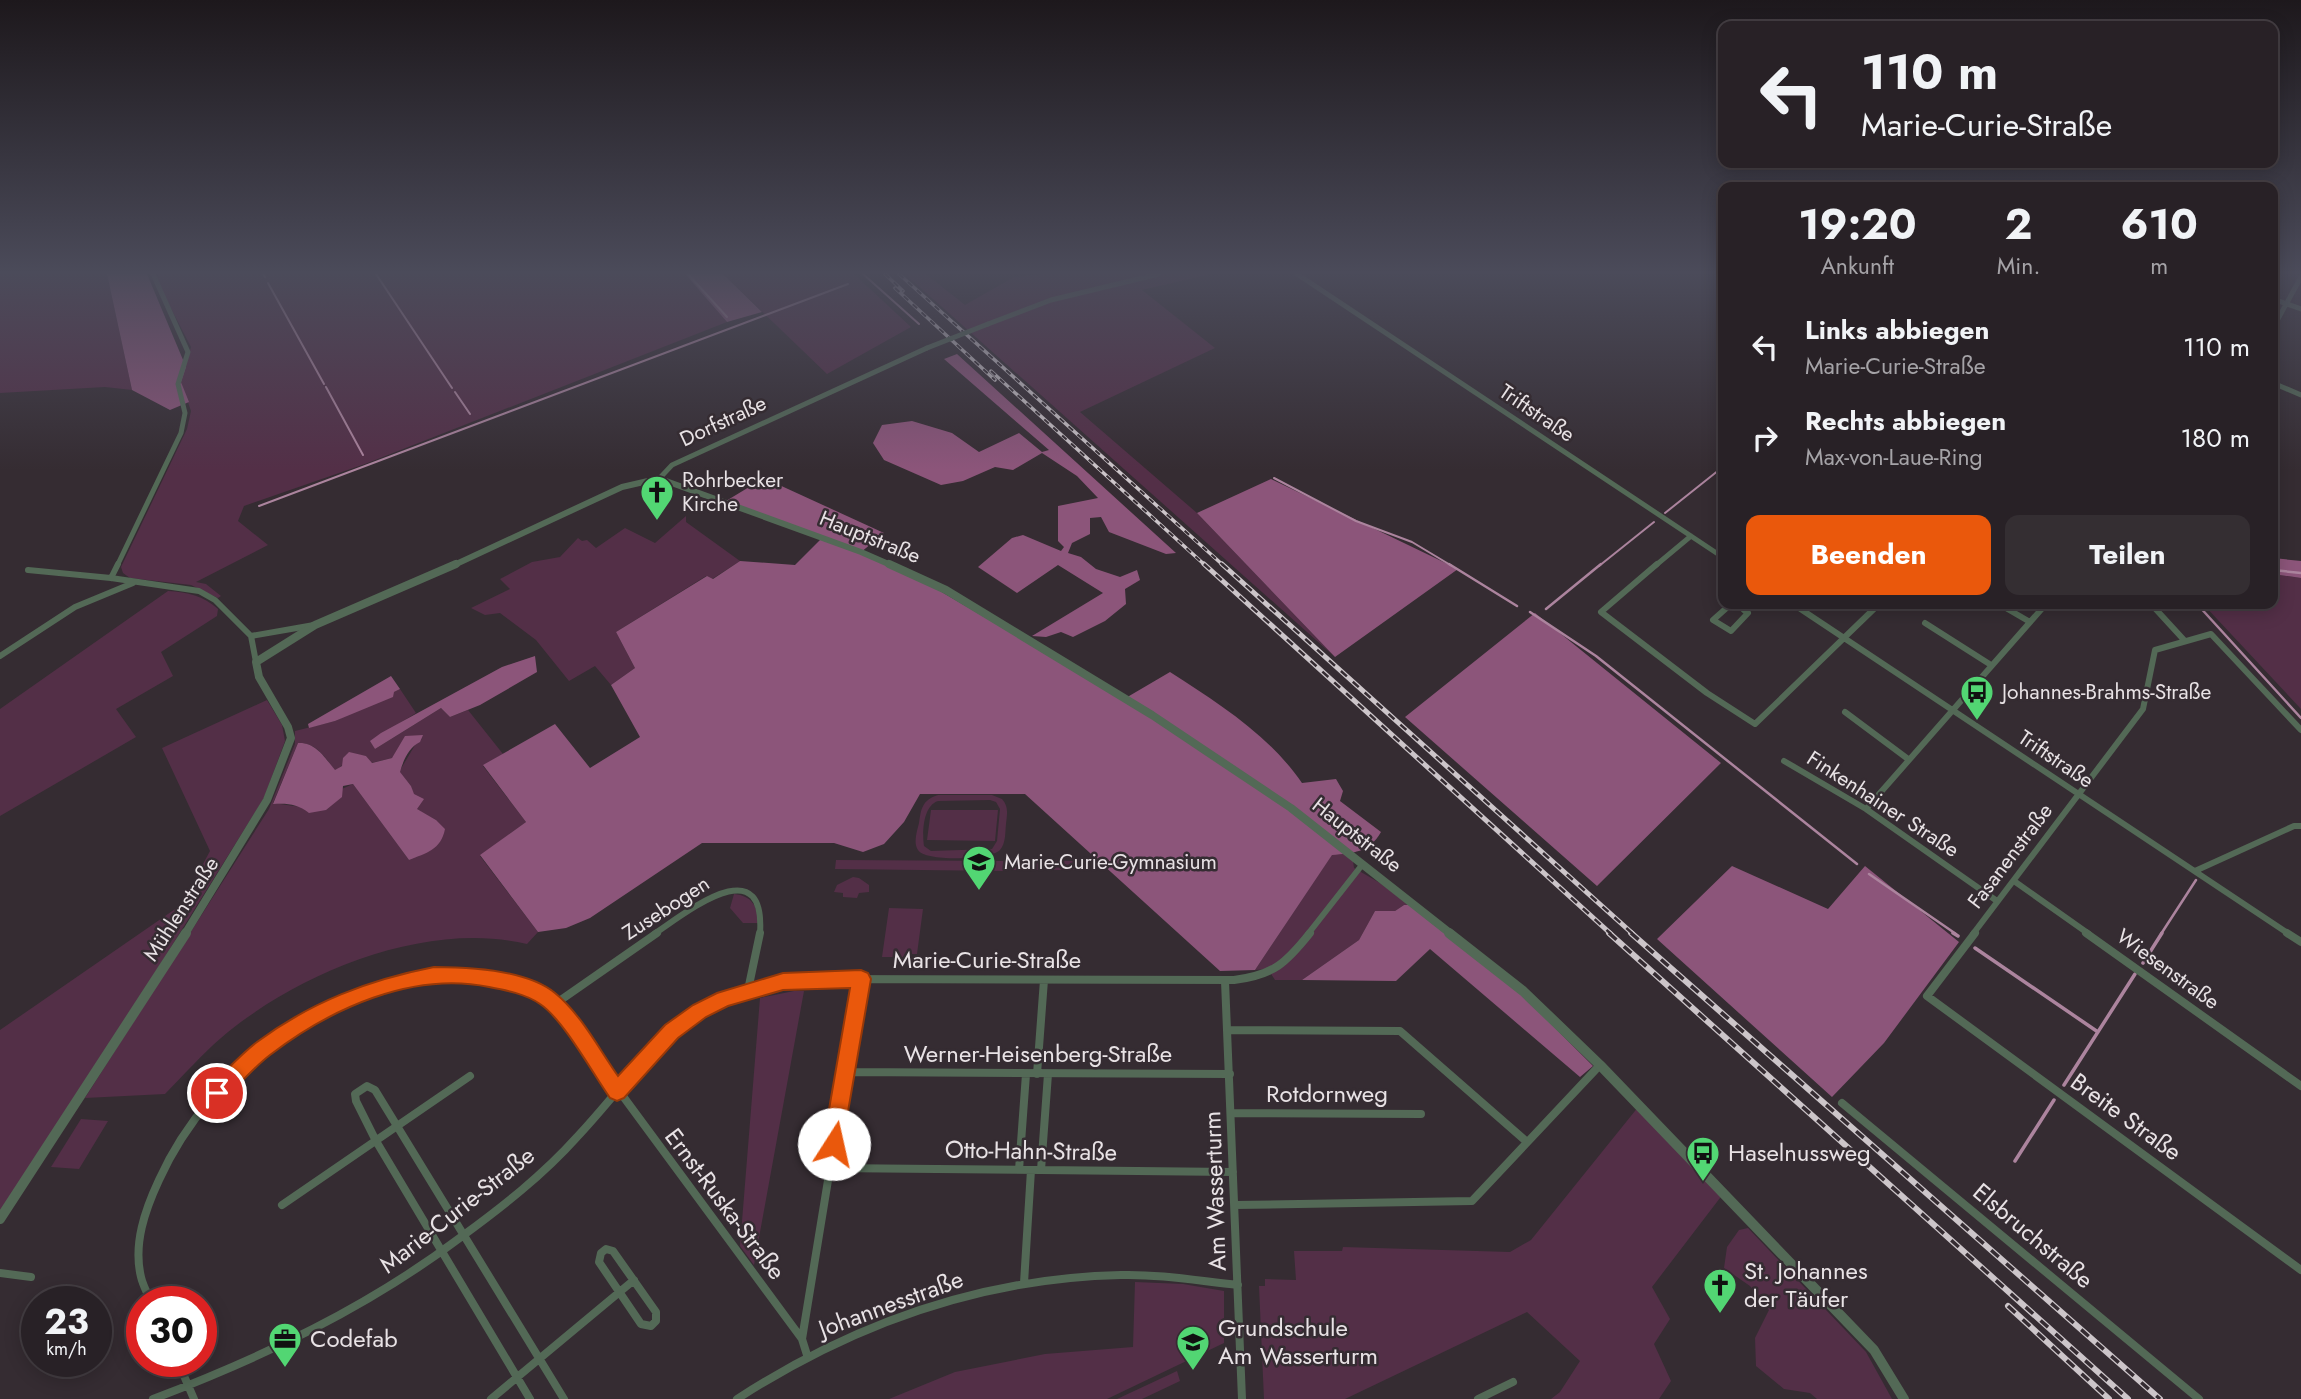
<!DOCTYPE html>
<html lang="de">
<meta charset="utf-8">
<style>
:root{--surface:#282126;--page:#342e32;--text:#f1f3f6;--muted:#a5a3a7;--line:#443e43;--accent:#ea580c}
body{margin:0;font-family:Jost,sans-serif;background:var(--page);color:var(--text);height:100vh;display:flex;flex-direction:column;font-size:26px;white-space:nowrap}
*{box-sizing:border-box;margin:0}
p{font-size:23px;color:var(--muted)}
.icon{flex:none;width:38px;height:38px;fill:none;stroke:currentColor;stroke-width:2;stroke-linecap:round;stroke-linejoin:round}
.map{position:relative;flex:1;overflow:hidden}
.side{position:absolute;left:1718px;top:182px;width:560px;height:427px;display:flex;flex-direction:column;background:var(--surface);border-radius:14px;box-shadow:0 4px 18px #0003,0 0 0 2px var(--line)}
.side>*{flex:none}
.guide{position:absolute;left:1718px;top:21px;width:560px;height:147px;border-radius:14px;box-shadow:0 4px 18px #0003,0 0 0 2px var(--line);background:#282126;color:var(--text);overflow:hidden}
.speed{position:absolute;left:21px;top:1286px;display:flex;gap:14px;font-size:35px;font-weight:700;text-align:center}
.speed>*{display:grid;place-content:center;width:91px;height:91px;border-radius:50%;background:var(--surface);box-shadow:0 4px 18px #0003,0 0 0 2px var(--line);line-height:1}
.speed small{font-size:18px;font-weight:400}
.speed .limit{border:10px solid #d22;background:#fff;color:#111}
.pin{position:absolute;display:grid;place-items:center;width:60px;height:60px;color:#fff;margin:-30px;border:4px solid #fff;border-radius:50%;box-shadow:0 2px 7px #0007}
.me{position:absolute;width:77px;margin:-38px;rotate:10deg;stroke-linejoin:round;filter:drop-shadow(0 0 5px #0008)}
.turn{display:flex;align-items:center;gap:24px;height:147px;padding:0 28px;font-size:32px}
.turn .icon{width:91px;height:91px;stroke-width:2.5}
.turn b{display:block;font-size:49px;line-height:60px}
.eta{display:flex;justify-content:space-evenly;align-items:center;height:119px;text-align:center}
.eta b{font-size:42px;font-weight:700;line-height:49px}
.button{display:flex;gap:14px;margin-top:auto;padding:14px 28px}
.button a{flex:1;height:80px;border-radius:14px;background:var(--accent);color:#fff;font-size:28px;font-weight:700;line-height:80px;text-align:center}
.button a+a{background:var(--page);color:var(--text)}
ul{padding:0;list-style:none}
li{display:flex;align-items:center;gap:21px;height:91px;padding:0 28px}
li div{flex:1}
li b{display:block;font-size:26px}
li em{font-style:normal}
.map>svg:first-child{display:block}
.green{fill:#532f47;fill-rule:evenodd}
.forest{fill:#8c557a}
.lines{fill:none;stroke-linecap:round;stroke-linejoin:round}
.stream-far2{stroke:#ac849e;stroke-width:2}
.stream-far1{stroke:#ac849e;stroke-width:2.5}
.stream{stroke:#ac849e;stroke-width:3.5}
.minor-far2{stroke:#536956;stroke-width:5}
.minor-far1{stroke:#536956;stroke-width:6}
.minor{stroke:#536956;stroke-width:8}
.tertiary-far2{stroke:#536956;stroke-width:6}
.tertiary-far1{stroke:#536956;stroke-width:8}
.tertiary{stroke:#536956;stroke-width:10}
.rail-far2-casing{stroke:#ccc5c9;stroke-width:3.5}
.rail-far1-casing{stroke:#ccc5c9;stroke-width:5}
.rail-casing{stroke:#ccc5c9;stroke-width:6}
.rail-far2{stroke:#352c32;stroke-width:2;stroke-dasharray:6;stroke-linecap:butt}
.rail-far1{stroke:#352c32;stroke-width:2.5;stroke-dasharray:8;stroke-linecap:butt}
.rail{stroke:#352c32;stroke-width:3.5;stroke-dasharray:10;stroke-linecap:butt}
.minor-bridge{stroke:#536956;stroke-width:5}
.route{fill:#ea580c;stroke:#983908;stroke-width:2}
.labels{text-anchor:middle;stroke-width:5;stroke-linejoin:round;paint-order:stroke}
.street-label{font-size:21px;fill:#e8e2e5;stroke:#352c32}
.poi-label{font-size:21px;fill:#e8e2e5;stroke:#352c32;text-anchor:start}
.near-street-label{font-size:24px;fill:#e8e2e5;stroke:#352c32}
.near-poi-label{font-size:24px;fill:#e8e2e5;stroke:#352c32;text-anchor:start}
</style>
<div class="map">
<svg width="2301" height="1399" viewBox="0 0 2301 1399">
<rect width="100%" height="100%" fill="#352c32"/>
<path class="green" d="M0,274h107l25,116 -27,-3 -105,6z
M158,274h527l42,48 -362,142 -121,42 -6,15 30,24 -72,37 10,2 15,12 -3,2 -27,-13 -61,-7 -7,-5 -2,-6 66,-138 4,-18 -10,-29 10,-35 -32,-62z
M723,274h131l57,53 -84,47z
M905,274h21l39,31 49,-28 27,-3h170l-69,16 73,58 -135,64 117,101 138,144z
M686,516v6l54,39 -28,18 -6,-3 -90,56 19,36 -24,17 -16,-19 -26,15 -33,-41 -36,-27 -15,2 -14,-7 39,-19 -10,-10 32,-17 28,-5 18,-19 4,3 5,-1 9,8 29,-20 30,15z
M2273,574l28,4v131l-98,-105h70z
M168,591c20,1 35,5 50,18l-1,7 -56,36 12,24 -57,33 20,28 -136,79v-107z
M400,689l16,24 -45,28 4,8 66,-41 9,9 18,-7 35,44 -20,12 43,56 -46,34 58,76 -11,12c-100,-24 -229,28 -306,94 -20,17 -38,38 -56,56l-80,4 184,-289 26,-65v-13l40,-10zM423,738l-8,7 -16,27 12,14 5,23 20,11 -27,40 -56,-76 -52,23 -28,-4 25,-60c18,-1 28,15 37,28l20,-16 11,1 5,7 21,-5z
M267,700l15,25 3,16 -21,57 -118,189 -146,225v-182l181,-125 29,-54 -48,-103z
M938,795h54l10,4c7,8 5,15 4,25 -1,9 0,19 -6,26 -9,10 -75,12 -82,0 -5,-7 -1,-19 1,-27 2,-14 3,-23 19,-28zM990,800l6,2 4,7 -3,32 -5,8 -61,2 -7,-5c-2,-14 -1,-40 14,-45z
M931,810h67l-3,31 -68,-1z
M1343,853l10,8 1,7 26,15 29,22h-5l-9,6h-20l-16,29 -57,40h-27l-7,-11 -13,1 77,-116z
M836,860l170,1 -1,10 -170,-2z
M1012,860l66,1v9h-66z
M853,877l6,1 10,7v7l-10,1 -2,5 -14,-1v-4l-9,-1 3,-7z
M734,894c18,2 24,12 24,29h-15l-13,-15z
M889,908l34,1 -6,45h-8l-1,3h-26z
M794,991h10l-50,274 -14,-19 20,-248z
M1639,1106l84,88 -71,93 18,32 -16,25 17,37 -12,18h-108l9,-7 20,-31 -53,-49 -182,87h-81l-5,-113h6v-7l31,1 -2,-29h48l1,-4 167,5 21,-12z
M81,1119l27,2 -29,48 -28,-2z
M1748,1228l118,124 26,47h-75l-7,-6 -26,-4 -28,-23 -1,-28 14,-28 -19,-24 -26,-18 3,-21 12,-17z
M1135,1282l48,2 41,7v52l-117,56h-218l66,-27 90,-18 88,-7z
M1177,1371l3,10 -38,18h-25z"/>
<path class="forest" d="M107,274h40l39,93 -5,15 8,20 -19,8 -38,-20z
M685,274h38l39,38 -35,10z
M957,354l219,199 -10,1 -57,-22 -8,-15 -11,1v16l-18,9 -4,10 13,4 15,12 24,8 17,-7 3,10 -15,9 1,15 -21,17 -32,16 -12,-5 -15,5 -14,-1 71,-43 -45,-28 -41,28 -39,-26 34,-29 11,-3 38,16 3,-4 -6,-6v-35l40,-8 -21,-22 -35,-23 -29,17 -18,-3 -32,14 -22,4 -57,-25 -11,-17 9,-18 30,-4 40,12 27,19 40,-19 23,19 7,-2 -105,-91z
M764,478l120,55 -24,20 68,31 196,115 46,-27c48,31 99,63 132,111l34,-4 7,12 -3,10 41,31c-12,21 -28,21 -49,23l-77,115 -35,1 -195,-177h-105l-16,28 -20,22 -21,8 -29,-9h-132l-112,75 -24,10 -28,4 -58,-77 46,-33 -43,-57 72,-41 35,44 50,-31 -29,-52 24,-17 -19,-36 91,-56 6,3 27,-18 55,4 27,-27 -96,-37z
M1271,479l187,90 -123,88 -138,-144z
M2273,558l28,3v17l-28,-4z
M1535,613l186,150 -124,123 -192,-169z
M535,656l2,16 -57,33 -30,12 -9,-9 -66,41 -5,-8 11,-8 121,-66z
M391,676l9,13 -6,3 -1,5 -58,24 -26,7 -1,-4z
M423,735l-3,7c-11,5 -17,19 -20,30l11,14 3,8 10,5 -7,10 19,11 9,9c-4,21 -19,24 -36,31l-56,-76 -10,2 -1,11 -16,13 -17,3c-11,-9 -22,-10 -36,-9l25,-61c18,-1 27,15 37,27l7,-4 1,-8 6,-6 17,4 6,7 20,-5 13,-22z
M1732,866l96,43 37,-43 94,76 -75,101 -52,54 -175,-158z
M1404,905h5l113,90 71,71 -13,11 -150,-128 -34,32 -94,-1 57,-40 16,-29h20z"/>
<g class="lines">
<path class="stream-far2" d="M263,274l2,3
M376,274l76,114
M688,274l39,43
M863,274l56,50
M268,283l56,101
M326,387l37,68
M455,392l15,22
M1274,478l82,43 56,21 40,24
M259,506l589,-222
M1665,513l59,-47
M1599,566l55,-44"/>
<path class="stream-far1" d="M1449,564l68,42
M2273,570l28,3
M2197,604l104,114
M1546,609l55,-45
M1530,612l66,44 261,208
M1869,874l87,60
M2161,934l35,-54"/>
<path class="stream" d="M1953,933l5,3
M1975,948l123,84
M2143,963l19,-30
M2064,1085l71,-111
M2015,1161l39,-61"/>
<path class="minor-far2" d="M1297,274l427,284
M2273,299l28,10
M988,324l63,-24 108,-26
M2273,328l28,-51
M2273,383l28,12
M657,481l15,-16 255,-117
M117,566l64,-133 4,-20 -7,-29 10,-32 -35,-78
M1655,566l36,-30"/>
<path class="minor-far1" d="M1657,564l-56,48 106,81 48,31 124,-120
M28,570l83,8 88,13 16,9 36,36 5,26
M111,578l7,-14
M1731,604l-18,16 18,11 17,-18 -4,-3 7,-6
M1793,604l496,330
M1999,604l31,18
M2151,604l33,36
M1925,623l66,42
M251,636l63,-11
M0,656l75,-49 58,-24
M1845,712l63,47
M1784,761l82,48 131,92
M1866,809l180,-205
M2195,871l99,-45h7
M2014,881l75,53
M654,934c33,-22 112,-86 106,0
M1308,934l54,-69
M1973,934l170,-225 12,-59 56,-16 90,96"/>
<path class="minor" d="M1975,933l-48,63 374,274
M2086,933l215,153
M2287,933l14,9
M1225,981l17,418
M748,990l12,-57
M555,1004l102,-71
M1229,1030l171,1 127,111
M847,1072l383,2
M1037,1074l7,-94
M1842,1103l357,296
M1232,1113l189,1
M829,1168l404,4
M1019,1170l7,-96
M1041,1170l7,-96
M282,1205l188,-129
M1235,1205l237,-4 128,-136
M606,1249l7,2 43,61v9l-5,5 -10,-2 -42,-62 2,-9z
M0,1273l31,4
M1024,1283l7,-113
M151,1302c-3,-8 -8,-16 -10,-25 -8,-33 4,-67 18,-97 51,-113 178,-210 306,-203 32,1 64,8 90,27l247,335
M807,1355l-5,-16 59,-360
M178,1362l16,37
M153,1399c110,-42 214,-91 308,-162 41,-30 82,-62 116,-100 40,-42 76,-97 127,-127 35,-22 75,-27 116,-31l414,1c40,-5 52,-17 76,-47
M491,1399l143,-119
M530,1399l-154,-258 -20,-40 -1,-7 12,-8 8,4 189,309
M737,1399c116,-75 245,-121 384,-124 39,-1 78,6 117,10
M1478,1399l35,-17"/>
<path class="tertiary-far2" d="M452,566l170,-79 26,-6h18l195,71 32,14"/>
<path class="tertiary-far1" d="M889,564l57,26 206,125 139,93 160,126
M185,934l82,-134 24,-62 -3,-11 -29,-50 -3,-15 59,-37 141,-61"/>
<path class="tertiary" d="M1449,933l74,58 77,74 274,285 30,49
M0,1219l186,-286"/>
<defs>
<path id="rail-far2" d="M885,274l18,17
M899,274l325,292
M895,288l100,92
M991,371l215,195"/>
<path id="rail-far1" d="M1204,564l407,370
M1222,564l411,370"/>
<path id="rail" d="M1609,933l519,466
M1631,933l529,466
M2008,1306l101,93"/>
</defs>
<use href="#rail-far2" class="rail-far2-casing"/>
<use href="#rail-far1" class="rail-far1-casing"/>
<use href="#rail" class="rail-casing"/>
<use href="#rail-far2" class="rail-far2"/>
<use href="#rail-far1" class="rail-far1"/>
<use href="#rail" class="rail"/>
<path class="minor-bridge" d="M927,348l61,-24"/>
</g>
<linearGradient id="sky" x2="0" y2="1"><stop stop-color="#1d181c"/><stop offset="0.58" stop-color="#4b4b5a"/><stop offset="1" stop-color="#4b4b5a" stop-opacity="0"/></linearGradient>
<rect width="2301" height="470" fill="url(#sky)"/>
<path class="route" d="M434,967c35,0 93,3 121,26 26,21 44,56 63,83l47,-51 28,-20 24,-12 66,-20 78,-3 7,3 3,6 -30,173 -7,3 -8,-3 -3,-8 27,-156 -67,2 -55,16 -22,11 -28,21 -54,60 -7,3 -7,-3c-17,-24 -47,-79 -70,-94 -14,-10 -35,-14 -51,-17 -77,-16 -159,22 -219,68 -17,13 -31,30 -46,45l-7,3 -7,-3 -3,-7 3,-7c15,-14 30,-31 47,-44 54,-40 111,-62 177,-75z"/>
<defs>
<symbol id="church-pin" viewBox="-11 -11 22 30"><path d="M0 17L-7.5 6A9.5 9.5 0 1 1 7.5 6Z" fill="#52d673" stroke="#352c32"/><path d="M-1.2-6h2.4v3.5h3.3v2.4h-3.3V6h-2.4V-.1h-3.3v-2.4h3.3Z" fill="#111"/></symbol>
<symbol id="bus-pin" viewBox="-11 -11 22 30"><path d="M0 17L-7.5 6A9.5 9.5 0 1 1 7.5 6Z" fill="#52d673" stroke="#352c32"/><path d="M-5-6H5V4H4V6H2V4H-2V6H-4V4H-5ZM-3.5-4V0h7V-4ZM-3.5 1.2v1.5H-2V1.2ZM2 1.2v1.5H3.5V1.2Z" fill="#111"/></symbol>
<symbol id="school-pin" viewBox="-11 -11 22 30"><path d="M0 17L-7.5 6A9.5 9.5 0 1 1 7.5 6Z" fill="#52d673" stroke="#352c32"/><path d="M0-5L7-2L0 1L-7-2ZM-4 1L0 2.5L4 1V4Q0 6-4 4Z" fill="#111"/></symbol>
<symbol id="office-pin" viewBox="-11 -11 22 30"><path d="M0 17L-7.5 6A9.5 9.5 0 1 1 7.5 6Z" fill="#52d673" stroke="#352c32"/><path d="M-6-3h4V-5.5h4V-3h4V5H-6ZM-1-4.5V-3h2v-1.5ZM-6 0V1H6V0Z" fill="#111"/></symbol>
</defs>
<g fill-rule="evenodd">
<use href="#church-pin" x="638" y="473" width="38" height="52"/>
<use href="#bus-pin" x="1958" y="673" width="38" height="52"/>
<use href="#school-pin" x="960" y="843" width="38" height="52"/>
<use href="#bus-pin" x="1684" y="1134" width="38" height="52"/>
<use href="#church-pin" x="1701" y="1266" width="38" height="52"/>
<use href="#office-pin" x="266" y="1320" width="38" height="52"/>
<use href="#school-pin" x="1174" y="1323" width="38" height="52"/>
</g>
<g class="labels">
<g class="street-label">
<text transform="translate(1537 413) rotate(34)" y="7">Triftstraße</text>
<text transform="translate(723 421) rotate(-25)" y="7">Dorfstraße</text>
<text transform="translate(870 537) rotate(22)" y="7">Hauptstraße</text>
<text transform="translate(2056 759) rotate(34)" y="7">Triftstraße</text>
<text transform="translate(1883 804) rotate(33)" y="7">Finkenhainer Straße</text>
<text transform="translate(1357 835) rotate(38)" y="7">Hauptstraße</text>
<text transform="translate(2010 856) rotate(-53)" y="7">Fasanenstraße</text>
<text transform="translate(666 908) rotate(-33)" y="7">Zusebogen</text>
<text transform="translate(181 909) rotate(-57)" y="7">Mühlenstraße</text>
<text transform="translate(2168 969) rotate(36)" y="7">Wiesenstraße</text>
</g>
<g class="poi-label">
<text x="682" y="487">Rohrbecker<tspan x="682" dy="24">Kirche</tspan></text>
<text x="2002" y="699">Johannes-Brahms-Straße</text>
<text x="1004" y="869">Marie-Curie-Gymnasium</text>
</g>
<g class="near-street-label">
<text x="987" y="968">Marie-Curie-Straße</text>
<text x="1038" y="1062">Werner-Heisenberg-Straße</text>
<text x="1327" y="1102">Rotdornweg</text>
<text transform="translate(2126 1117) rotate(36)" y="8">Breite Straße</text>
<text transform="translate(1031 1151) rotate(1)" y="8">Otto-Hahn-Straße</text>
<text transform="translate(1215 1191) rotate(-92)" y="8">Am Wasserturm</text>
<text transform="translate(725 1204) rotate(53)" y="8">Ernst-Ruska-Straße</text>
<text transform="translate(457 1210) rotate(-38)" y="8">Marie-Curie-Straße</text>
<text transform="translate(2033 1236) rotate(40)" y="8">Elsbruchstraße</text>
<text transform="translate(891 1304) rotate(-20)" y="8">Johannesstraße</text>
</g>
<g class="near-poi-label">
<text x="1728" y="1161">Haselnussweg</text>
<text x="1744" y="1279">St. Johannes<tspan x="1744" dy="28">der Täufer</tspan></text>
<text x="1218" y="1336">Grundschule<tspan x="1218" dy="28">Am Wasserturm</tspan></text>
<text x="310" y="1347">Codefab</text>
</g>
</g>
</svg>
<div class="speed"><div>23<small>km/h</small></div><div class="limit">30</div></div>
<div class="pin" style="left:217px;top:1093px;background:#d93025"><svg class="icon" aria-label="arrive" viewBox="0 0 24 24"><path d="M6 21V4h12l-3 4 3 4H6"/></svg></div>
<svg class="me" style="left:834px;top:1144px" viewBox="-20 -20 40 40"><circle r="19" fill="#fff"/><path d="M0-13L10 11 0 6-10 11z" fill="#ea580c"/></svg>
<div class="guide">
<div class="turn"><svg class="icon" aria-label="left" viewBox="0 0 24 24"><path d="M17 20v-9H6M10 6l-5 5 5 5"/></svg><div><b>110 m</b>Marie-Curie-Straße</div></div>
</div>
<section class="side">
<div class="eta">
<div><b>19:20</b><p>Ankunft</p></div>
<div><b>2</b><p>Min.</p></div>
<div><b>610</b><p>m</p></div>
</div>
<ul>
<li><svg class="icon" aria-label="left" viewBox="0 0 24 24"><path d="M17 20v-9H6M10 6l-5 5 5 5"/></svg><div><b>Links abbiegen</b><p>Marie-Curie-Straße</p></div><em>110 m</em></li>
<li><svg class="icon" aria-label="right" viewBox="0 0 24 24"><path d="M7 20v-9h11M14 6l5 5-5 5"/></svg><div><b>Rechts abbiegen</b><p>Max-von-Laue-Ring</p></div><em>180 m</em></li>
</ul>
<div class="button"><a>Beenden</a><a>Teilen</a></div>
</section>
</div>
